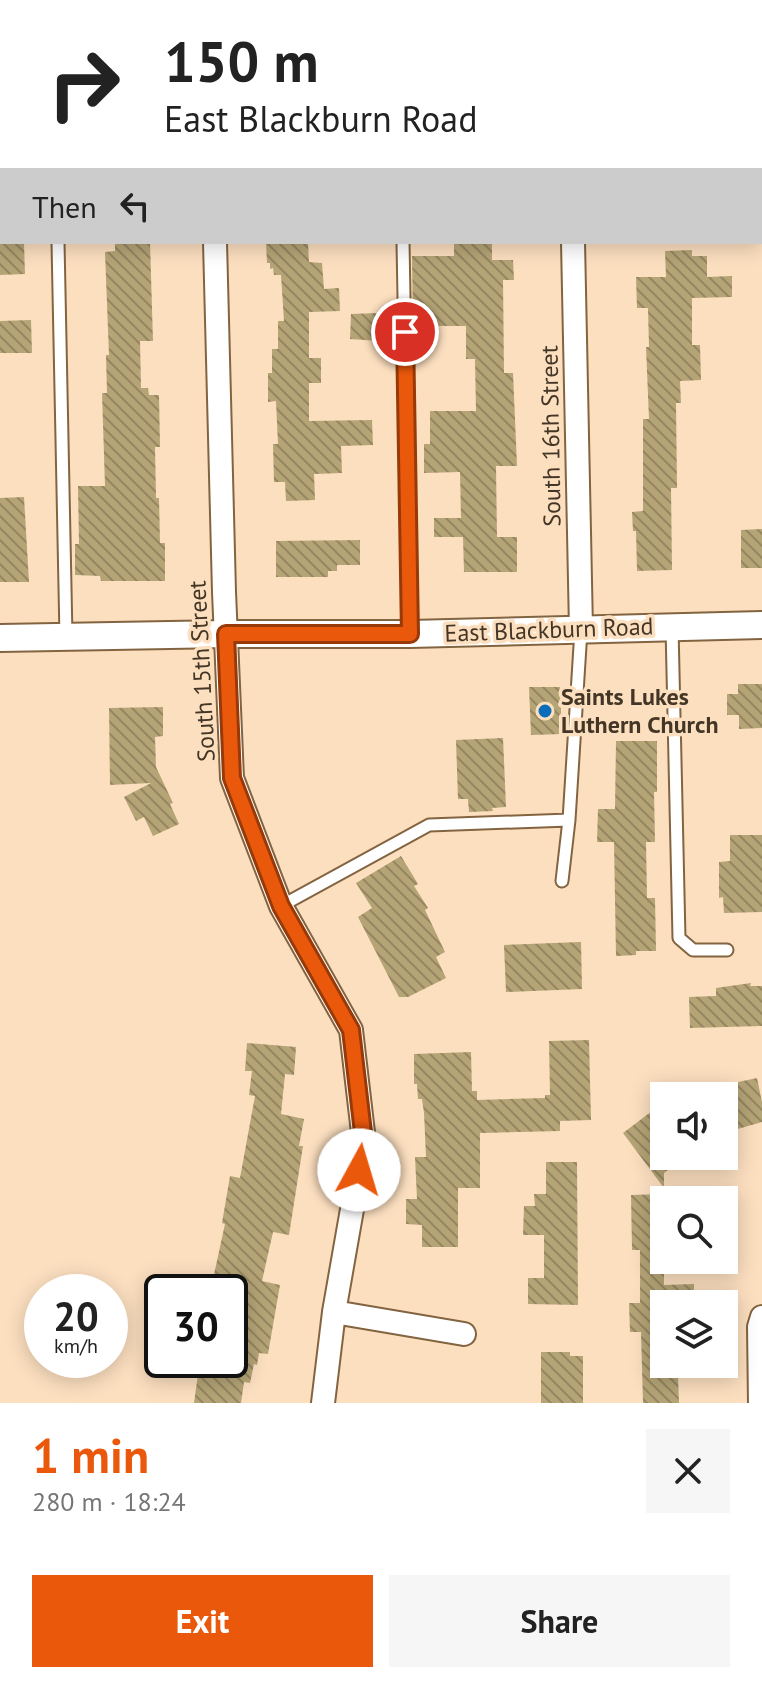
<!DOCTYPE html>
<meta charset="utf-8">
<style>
:root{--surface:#fff;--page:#f6f6f6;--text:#222;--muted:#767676;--accent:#ea580c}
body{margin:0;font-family:"PT Sans",sans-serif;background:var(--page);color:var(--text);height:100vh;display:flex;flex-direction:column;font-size:30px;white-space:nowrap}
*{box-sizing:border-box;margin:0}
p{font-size:26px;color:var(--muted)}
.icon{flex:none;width:44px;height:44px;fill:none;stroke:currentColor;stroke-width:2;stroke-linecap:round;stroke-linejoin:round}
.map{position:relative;height:1403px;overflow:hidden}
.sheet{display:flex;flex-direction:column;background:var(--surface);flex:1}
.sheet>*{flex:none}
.banner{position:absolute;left:0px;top:0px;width:762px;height:244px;box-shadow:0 4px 20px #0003;background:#fff;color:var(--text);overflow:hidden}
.controls{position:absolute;left:650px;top:1082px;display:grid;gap:16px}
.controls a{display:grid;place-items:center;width:88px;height:88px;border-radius:0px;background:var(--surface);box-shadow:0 4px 20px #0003;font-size:40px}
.speed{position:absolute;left:24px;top:1274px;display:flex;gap:16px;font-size:40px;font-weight:700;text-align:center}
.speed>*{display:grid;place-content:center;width:104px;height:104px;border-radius:50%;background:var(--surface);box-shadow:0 4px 20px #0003;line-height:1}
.speed small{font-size:20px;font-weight:400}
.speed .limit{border:4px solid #111;border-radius:12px;background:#fff;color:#111}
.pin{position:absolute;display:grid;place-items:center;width:68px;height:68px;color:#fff;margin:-34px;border:4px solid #fff;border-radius:50%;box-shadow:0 2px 8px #0007}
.me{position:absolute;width:88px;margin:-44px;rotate:6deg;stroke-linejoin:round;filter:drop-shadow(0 0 6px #0008)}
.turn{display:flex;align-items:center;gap:28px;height:168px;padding:0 32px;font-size:36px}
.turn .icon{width:104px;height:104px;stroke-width:2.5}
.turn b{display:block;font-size:56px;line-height:68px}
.then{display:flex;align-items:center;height:76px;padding:0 32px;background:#0003;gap:16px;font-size:30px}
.round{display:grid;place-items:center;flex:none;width:84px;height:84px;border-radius:0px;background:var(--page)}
.overview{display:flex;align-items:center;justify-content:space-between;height:136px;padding:0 32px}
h1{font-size:48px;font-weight:700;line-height:60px;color:var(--accent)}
.button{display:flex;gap:16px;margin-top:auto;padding:16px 32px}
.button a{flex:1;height:92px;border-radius:0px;background:var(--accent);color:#fff;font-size:32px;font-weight:700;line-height:92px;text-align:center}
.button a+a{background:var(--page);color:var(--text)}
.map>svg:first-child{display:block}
.building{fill:url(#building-back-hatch)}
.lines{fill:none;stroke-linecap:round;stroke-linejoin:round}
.service-casing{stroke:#836440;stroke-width:15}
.minor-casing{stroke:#836440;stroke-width:26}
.tertiary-casing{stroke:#836440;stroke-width:30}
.service{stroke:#fff;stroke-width:11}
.minor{stroke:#fff;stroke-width:22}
.tertiary{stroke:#fff;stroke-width:26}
.route-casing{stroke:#983908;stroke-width:20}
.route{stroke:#ea580c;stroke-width:14}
.poi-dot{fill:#0a6db9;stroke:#fcdfbf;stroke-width:3}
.labels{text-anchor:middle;stroke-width:7;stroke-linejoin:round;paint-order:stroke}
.street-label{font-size:24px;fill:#443626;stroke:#fcdfbf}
.poi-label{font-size:24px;font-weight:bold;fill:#443626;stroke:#fcdfbf;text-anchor:start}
</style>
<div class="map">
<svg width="762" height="1403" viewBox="0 0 762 1403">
<defs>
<pattern id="building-back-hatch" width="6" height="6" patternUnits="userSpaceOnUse" patternTransform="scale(2)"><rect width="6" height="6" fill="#b5a476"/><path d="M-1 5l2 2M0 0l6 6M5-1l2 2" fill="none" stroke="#958661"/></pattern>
</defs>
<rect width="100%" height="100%" fill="#fcdfbf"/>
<path class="building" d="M115,242h35l3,99h-13l1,47h7l1,7h10l1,52h-5l1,51h3l1,45h5v38h-64l-1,-5 -25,-1v-31h4l-1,-58h27l-3,-93h5l-1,-38h3l-4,-103 10,-1z
M266,242h42l1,20 13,1 2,26 15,-1 1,23 -31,1v46h12v25h-12v38l63,-1 1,25 -32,1 1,27 -28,1 1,26 -29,1 -1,-19h-11l-1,-38h5l-2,-43 -8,1v-29h4v-24h6v-28h6l-3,-46h-7l-1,-7 -3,1v-6h-3z
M454,242h38v18h21l1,20h-11l1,93h9l4,93h-21l1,71h20v35h-53l-1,-35h-29v-19h27l-1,-46 -36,1v-29h6v-33h46l-1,-52h-9v-33h-53l-1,-70h42z
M24,243l1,31 -25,1v-31z
M692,250v6h15v21l25,-1v21l-40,1v47h8l1,35 -21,1 1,22h-5l1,85h-6l1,82 -35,1 -1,-40h-3l-1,-19 11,-1v-92h6l-3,-72h3l-1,-39h-11l-1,-31h30l-1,-26z
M378,313l1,28 -29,-2 1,-25z
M31,320l1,33h-32v-32z
M24,497l5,85h-29v-84z
M762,529v39h-21v-38z
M360,540v25h-23v6h-9v6h-52v-36z
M738,684h24v44l-23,1v-14h-12v-21h11z
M529,687h31l2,47 -31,1z
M163,707v29l-8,1 1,30 17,36 -3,1 9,20 -26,12 -9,-19 -8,4 -12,-24 27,-14 -41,2 -1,-77z
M503,738l3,69 -14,1 1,3 -24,1 -1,-13h-10l-2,-59z
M616,741h41v51h-3l1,50h-9l1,56h8l1,53h-20v4l-20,1 -2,-114h-17l1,-33h17z
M730,835h32v77l-38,1 -1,-16 -4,1v-36l11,-1z
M401,856l17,28 -4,2 14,22 -3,2 20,42 -9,5 10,21 -38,19h-9l-41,-80 14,-9 -16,-25z
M581,942l1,47 -76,3 -2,-47z
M751,983l-1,3h12v40l-72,2 -1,-31 27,-1v-8z
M589,1040l2,80 -31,1v10l-80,2v55h-22v59h-36v-22l-16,-1v-25h11l-2,-42h11l-2,-44 -2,-14h-4l-1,-15h-3v-30l57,-2 1,39h5v9l68,-2v-3h5l-1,-54z
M247,1043l49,4 -2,28 -9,-1 -4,40 23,5 -5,27h4l-14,89 -16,-3 -11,49 18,4 -12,69 -9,-1 -2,12 -3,-1 -4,19 -6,-1 -3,21h-47l6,-43h30v-68h-16l2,-12 -3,-1 12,-55 -3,-1 8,-47 10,2 15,-82 -6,-1 3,-24h-7z
M757,1078l5,24v20l-38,11v-48z
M664,1102v54h22l-22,17v15l-41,-55z
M546,1162h31l1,143 -50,-1v-26h16v-43h-21l1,-29h11l-1,-12h12z
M664,1194v91l30,-1v20h-30v71h14l1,28h-36l-2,-71h-11l-1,-29h11v-53h-8l-1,-55z
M541,1352h29v4h13v47h-42z"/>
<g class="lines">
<defs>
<path id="service" d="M53,0v2
M398,0v2
M58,242l8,395
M403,242l7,391
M672,627l7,311 14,12h34
M562,881l7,-61 12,-190
M281,906l148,-81 140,-5"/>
<path id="minor" d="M210,0v2
M568,0v2
M215,242l9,350 8,186 49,128 70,124 13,111 -30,171 -11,91
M573,242l8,387
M334,1312l130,22
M760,1403l-1,-76 3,-10"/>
<path id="tertiary" d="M0,638l226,-4h184l352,-9"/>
</defs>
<use href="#service" class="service-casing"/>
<use href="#minor" class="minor-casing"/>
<use href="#tertiary" class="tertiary-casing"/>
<use href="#service" class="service"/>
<use href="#minor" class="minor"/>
<use href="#tertiary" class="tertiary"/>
</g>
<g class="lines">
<defs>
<path id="route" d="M359,1170l5,-29 -13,-111 -70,-124 -49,-128 -6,-144h184l-5,-302"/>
</defs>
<use href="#route" class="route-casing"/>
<use href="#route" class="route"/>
</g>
<circle class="poi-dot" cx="545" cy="711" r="8"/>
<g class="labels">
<g class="street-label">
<text transform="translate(551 436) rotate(-91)" y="8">South 16th Street</text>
<text transform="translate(549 630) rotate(-2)" y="8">East Blackburn Road</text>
<text transform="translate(202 671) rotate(-93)" y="8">South 15th Street</text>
</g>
<g class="poi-label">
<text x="561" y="705">Saints Lukes<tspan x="561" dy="28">Luthern Church</tspan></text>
</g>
</g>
</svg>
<div class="controls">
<a><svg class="icon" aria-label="sound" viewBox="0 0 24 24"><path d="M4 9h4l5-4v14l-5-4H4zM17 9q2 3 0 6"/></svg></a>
<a><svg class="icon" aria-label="search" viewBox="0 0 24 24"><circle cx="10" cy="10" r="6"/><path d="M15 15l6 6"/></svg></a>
<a><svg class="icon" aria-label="layers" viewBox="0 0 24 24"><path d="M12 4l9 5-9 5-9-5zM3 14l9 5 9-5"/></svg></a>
</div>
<div class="speed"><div>20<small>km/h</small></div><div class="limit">30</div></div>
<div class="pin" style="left:405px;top:332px;background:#d93025"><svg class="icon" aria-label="arrive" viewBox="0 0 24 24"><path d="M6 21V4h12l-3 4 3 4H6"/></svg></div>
<svg class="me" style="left:359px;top:1170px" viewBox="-20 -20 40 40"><circle r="19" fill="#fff"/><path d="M0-13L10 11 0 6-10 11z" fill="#ea580c"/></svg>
<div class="banner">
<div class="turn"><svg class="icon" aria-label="right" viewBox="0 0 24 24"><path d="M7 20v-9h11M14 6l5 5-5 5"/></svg><div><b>150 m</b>East Blackburn Road</div></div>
<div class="then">Then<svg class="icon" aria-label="left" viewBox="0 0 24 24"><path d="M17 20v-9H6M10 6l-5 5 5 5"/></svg></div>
</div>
</div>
<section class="sheet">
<div class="overview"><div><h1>1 min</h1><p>280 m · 18:24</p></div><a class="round"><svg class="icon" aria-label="close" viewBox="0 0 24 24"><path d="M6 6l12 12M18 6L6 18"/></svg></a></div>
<div class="button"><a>Exit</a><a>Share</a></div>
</section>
